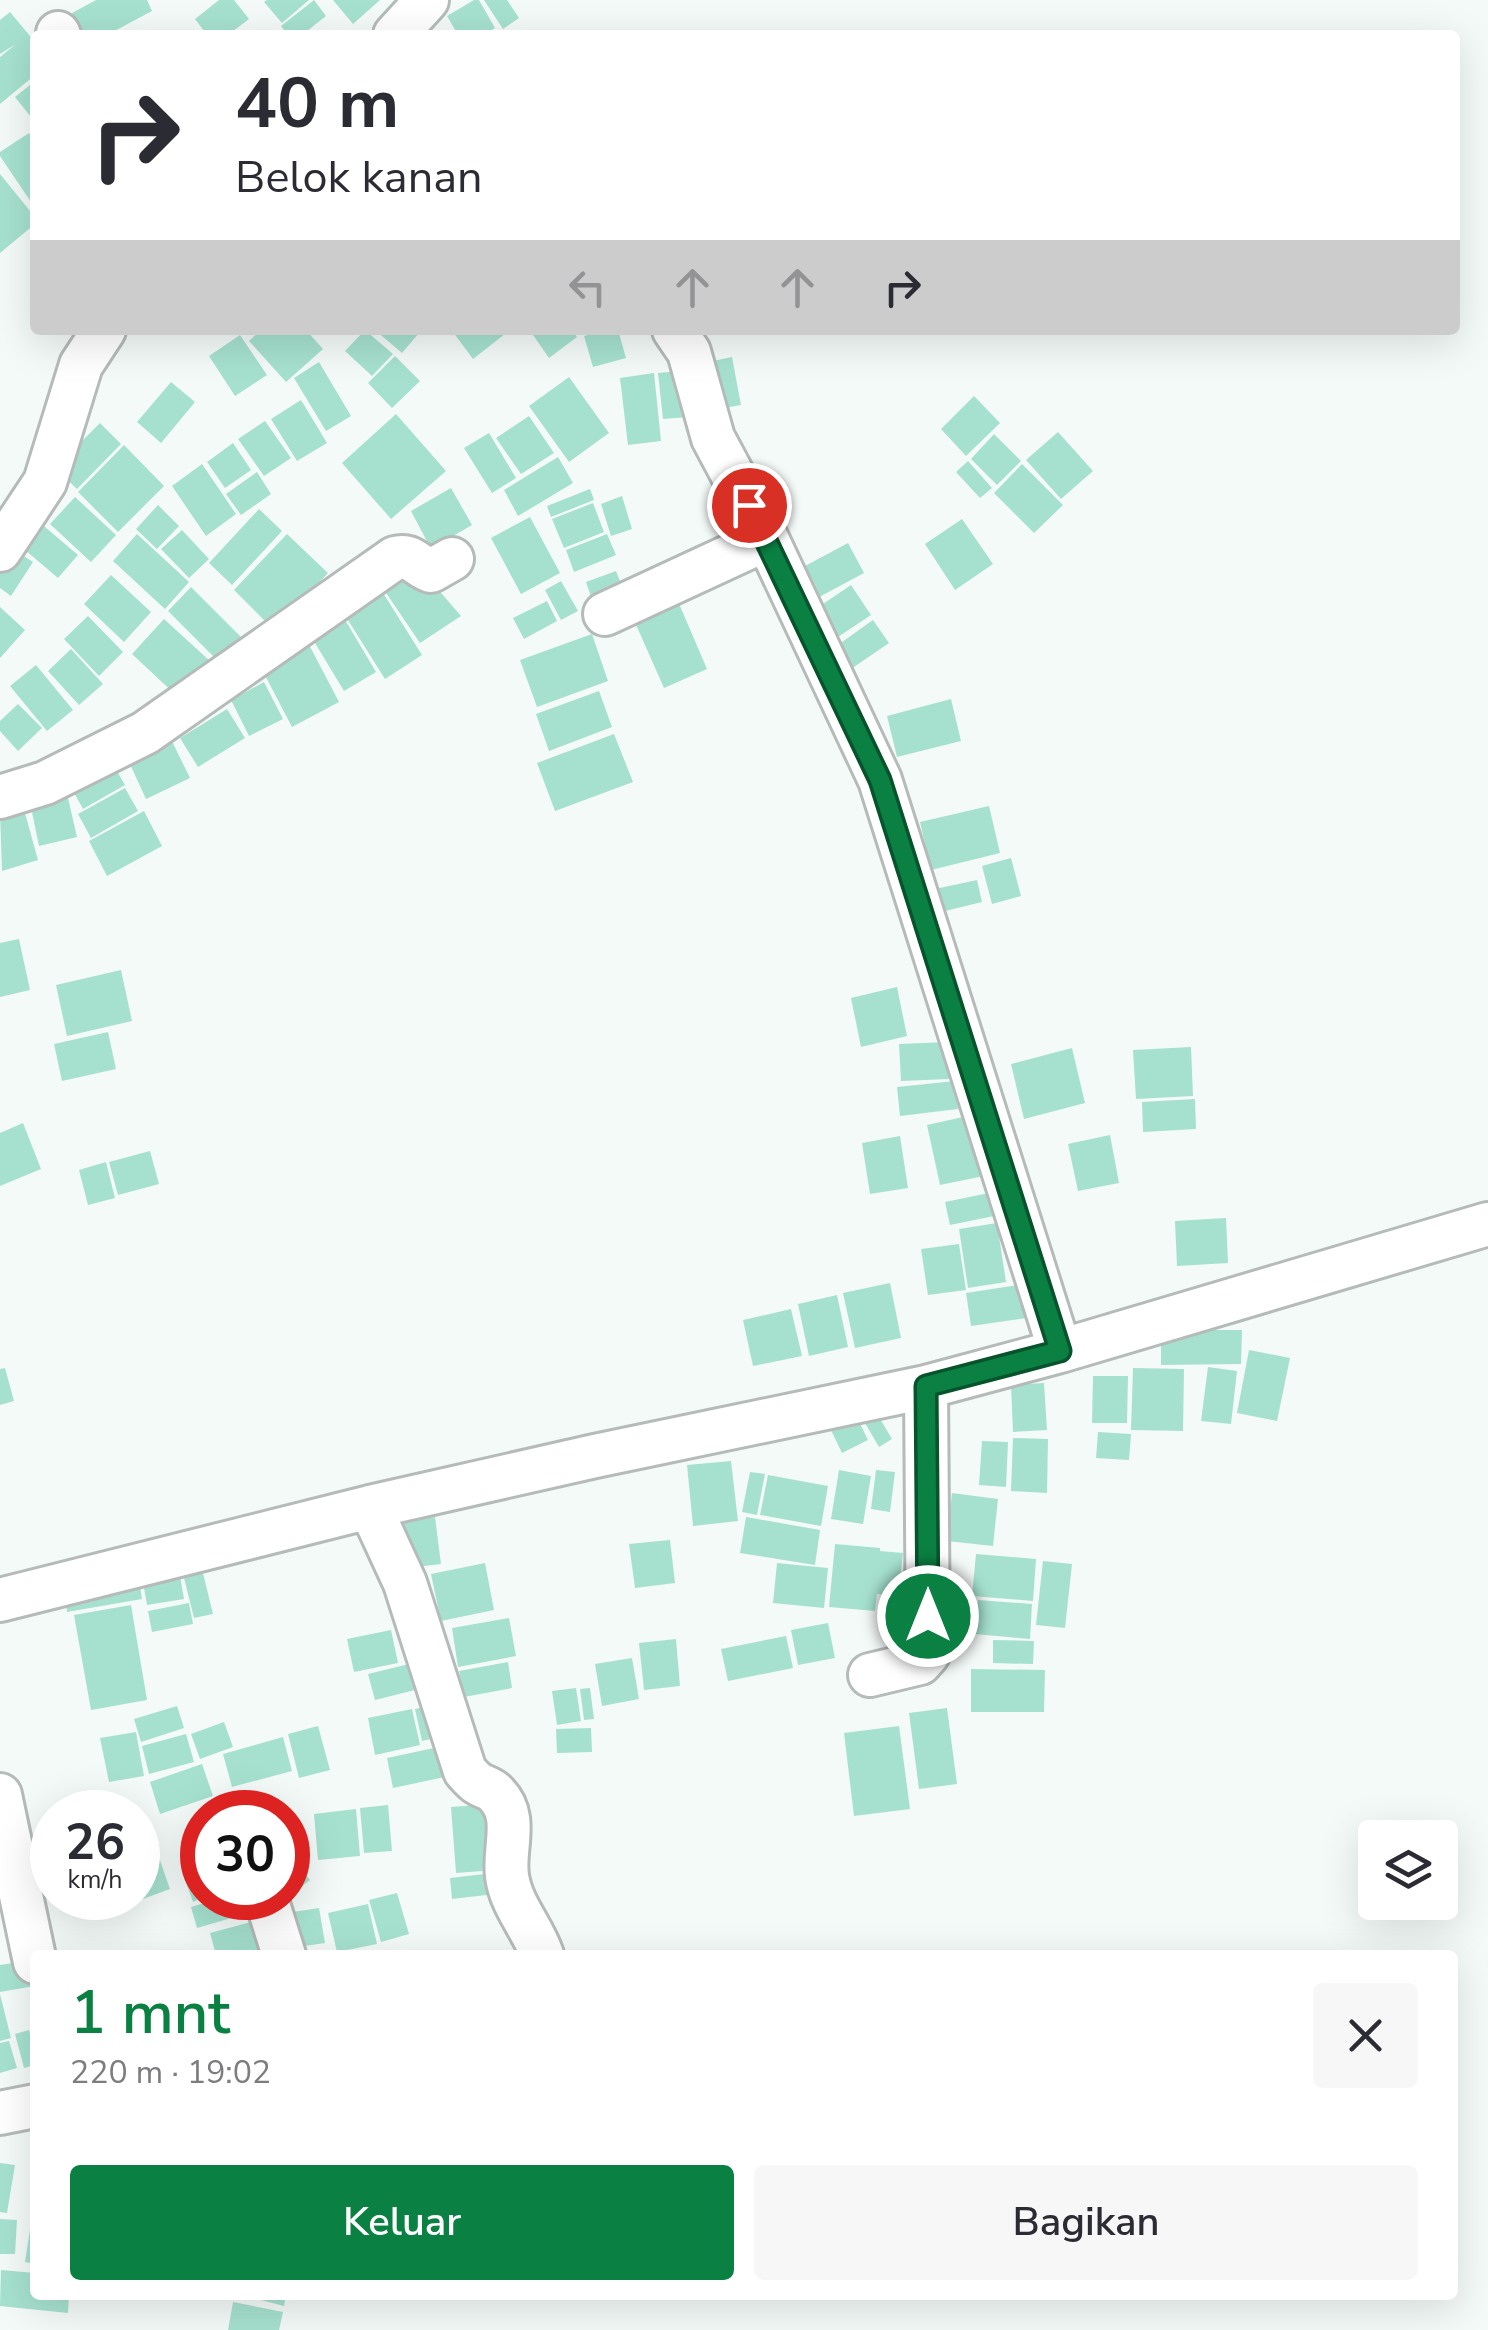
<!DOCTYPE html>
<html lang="id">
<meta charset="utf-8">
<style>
:root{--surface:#fff;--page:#f7f7f7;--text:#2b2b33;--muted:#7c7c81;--accent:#0b8043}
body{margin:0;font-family:"Nunito Sans",sans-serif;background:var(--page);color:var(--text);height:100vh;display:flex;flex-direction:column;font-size:38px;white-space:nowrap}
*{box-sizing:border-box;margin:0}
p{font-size:32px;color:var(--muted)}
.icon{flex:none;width:55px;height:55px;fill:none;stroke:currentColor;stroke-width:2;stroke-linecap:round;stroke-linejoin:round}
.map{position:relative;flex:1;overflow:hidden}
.side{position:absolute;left:30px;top:1950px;width:1428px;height:350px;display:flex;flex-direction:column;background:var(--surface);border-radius:10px;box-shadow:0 10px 40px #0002}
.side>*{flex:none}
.top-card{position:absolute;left:30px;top:30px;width:1430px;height:305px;border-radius:10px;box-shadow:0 10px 40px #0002;background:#fff;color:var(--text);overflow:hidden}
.fabs{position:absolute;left:1358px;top:1820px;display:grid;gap:20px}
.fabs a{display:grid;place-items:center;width:100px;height:100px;border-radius:10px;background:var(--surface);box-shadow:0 10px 40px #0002;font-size:50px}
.speed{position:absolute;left:30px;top:1790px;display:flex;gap:20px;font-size:50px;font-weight:700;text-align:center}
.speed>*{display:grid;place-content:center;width:130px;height:130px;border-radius:50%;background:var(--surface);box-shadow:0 10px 40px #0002;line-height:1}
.speed small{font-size:25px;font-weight:400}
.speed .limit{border:15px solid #d22;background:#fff;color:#111}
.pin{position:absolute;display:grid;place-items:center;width:85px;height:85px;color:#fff;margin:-42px;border:5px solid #fff;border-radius:50%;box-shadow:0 2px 10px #0007}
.me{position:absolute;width:110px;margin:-55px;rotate:0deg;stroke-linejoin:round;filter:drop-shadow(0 0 8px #0008)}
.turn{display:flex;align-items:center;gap:35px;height:210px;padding:0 40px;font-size:45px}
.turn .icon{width:130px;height:130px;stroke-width:2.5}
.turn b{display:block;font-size:70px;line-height:85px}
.lanes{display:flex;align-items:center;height:95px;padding:0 40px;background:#0003;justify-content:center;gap:50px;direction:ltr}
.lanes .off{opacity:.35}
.round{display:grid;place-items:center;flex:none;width:105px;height:105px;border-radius:10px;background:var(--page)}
.head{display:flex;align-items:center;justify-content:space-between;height:170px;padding:0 40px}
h1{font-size:60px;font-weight:600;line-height:75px;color:var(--accent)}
.button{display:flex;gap:20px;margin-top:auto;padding:20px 40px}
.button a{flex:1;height:115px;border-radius:10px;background:var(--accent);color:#fff;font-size:40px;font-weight:600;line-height:115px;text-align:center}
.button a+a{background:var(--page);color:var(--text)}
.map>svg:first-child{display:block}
.building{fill:#a6e1cf}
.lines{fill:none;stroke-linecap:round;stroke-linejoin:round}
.street-casing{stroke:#b5bbb9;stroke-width:48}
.street{stroke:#fff;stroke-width:42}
.route-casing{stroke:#07532c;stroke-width:25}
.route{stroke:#0b8043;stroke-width:18}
</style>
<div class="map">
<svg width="1488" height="2330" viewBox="0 0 1488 2330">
<rect width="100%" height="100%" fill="#f4faf8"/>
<path class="building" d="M96,0h51l5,11 -45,24h-24l-11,-22z
M219,0h15l15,19 -21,16h-21l-12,-16z
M267,0h42l-27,23 -18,-21z
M314,0l12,16 -24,19h-14l-7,-9z
M333,0h47l-27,24z
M474,0h5l16,28 -12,7h-25l-11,-19z
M484,0h23l12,18 -16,11z
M10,12l25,30v33l-35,29v-47l16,-13 -16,10v-34z
M35,81v33l-4,3 -16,-20z
M29,133l6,9v66l-35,-52v-4z
M0,174l35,43v7l-35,29z
M261,330h45l17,19 -37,33 -37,-41z
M365,330l28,24 -21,22 -27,-25z
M375,330h41l3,3 -17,20z
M455,330h55l-37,29 -20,-27z
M533,330h39l5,7 -28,21 -18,-26z
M605,330h13l8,28 -33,9 -9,-31z
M240,335l27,40 -32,21 -26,-40z
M395,356l25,25 -28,27 -24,-25z
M732,357l9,48 -29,5 -9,-47z
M319,362l32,54 -25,15 -32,-53z
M682,371l6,46 -25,2 -5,-46z
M654,373l7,68 -33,4 -8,-67z
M569,377l40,56 -40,29 -40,-56z
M171,382l24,20 -34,41 -24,-21z
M974,396l26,27 -34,33 -25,-27z
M301,400l26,43 -30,18 -26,-42z
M396,414l50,57 -55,48 -49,-56z
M529,416l25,37 -33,21 -25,-36z
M265,421l26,37 -27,18 -26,-37z
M100,423l21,21 -44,45 -22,-21z
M1058,432l35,39 -32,28 -35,-39z
M489,433l27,45 -24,15 -28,-45z
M994,434l27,27 -24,24 -26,-26z
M233,443l18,27 -26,18 -18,-26z
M124,445l40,41 -46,46 -40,-40z
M558,457l15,26 -55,33 -14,-26z
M968,461l24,27 -12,10 -24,-26z
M202,464l34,50 -30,22 -34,-50z
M1022,464l41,41 -29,28 -40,-40z
M257,472l14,22 -30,21 -15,-21z
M451,488l21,37 -41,24 -20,-38z
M590,489l4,11 -43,17 -4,-11z
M622,496l10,33 -21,7 -10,-32z
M75,497l41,38 -25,27 -41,-38z
M593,503l11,29 -40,16 -12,-29z
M158,505l21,21 -22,23 -21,-20z
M259,509l23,22 -50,54 -23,-22z
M530,517l30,56 -39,21 -30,-56z
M962,519l31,45 -38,26 -30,-46z
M38,521l40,34 -20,23 -40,-34z
M182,530l27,29 -20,19 -28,-29z
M137,534l52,48 -24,27 -52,-48z
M287,534l41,39 -54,57 -40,-40z
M607,534l9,21 -42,17 -8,-22z
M848,543l16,30 -56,30 -14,-24 12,-7 11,17 -12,-23z
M13,549l20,13 -22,34 -11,-8v-19z
M416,564l45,52 -41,27 -42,-62z
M616,571l9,23 -31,11 -8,-23z
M111,575l40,37 -27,30 -40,-38z
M561,581l17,30 -17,9 -16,-30z
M378,585l44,70 -37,24 -44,-70z
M851,585l20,30 -36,24 -21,-29z
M191,587l53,53 -23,24 -53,-53z
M677,599l30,70 -43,19 -31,-70z
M547,601l10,20 -33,18 -11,-21z
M0,607l25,23 -25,28z
M88,616l35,36 -24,24 -35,-37z
M344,618l32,54 -32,19 -32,-53z
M164,619l47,43 -32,36 -47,-44z
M873,620l16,23 -38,26 -16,-22z
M592,634l16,47 -71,26 -17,-47z
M305,637l34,65 -47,25 -34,-65z
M71,649l32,35 -24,21 -31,-34z
M36,665l37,45 -26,21 -37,-45z
M264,682l19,37 -34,17 -18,-36z
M599,691l13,36 -63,24 -13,-37z
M951,699l10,42 -64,16 -10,-41z
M18,704l24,24 -24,23 -18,-20v-10z
M227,709l18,29 -47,29 -18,-29z
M167,731l23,47 -44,21 -22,-48z
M614,734l19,48 -78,29 -18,-48z
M106,752l19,33 -42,24 -18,-33z
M65,785l12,52 -38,9 -11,-53z
M125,788l13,23 -47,27 -13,-24z
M23,806l15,54 -36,11 -2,-59z
M989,806l11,47 -69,17 -11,-48z
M144,811l18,35 -55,30 -18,-35z
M1011,858l10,38 -29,8 -10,-38z
M977,880l5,22 -41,10 -6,-23z
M19,939l11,51 -30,7v-54z
M121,970l11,51 -65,15 -11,-51z
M897,987l10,49 -46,11 -10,-49z
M108,1032l8,37 -54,12 -8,-37z
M947,1042l2,37 -48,2 -2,-37z
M1191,1047l2,49 -57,3 -3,-49z
M1072,1048l13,55 -61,16 -13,-55z
M955,1081l3,28 -58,7 -3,-29z
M1195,1099l1,30 -53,3 -1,-30z
M972,1115l12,61 -44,9 -13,-60z
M23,1123l18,46 -41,17v-53z
M1110,1135l9,48 -41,8 -10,-47z
M900,1136l8,52 -38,6 -8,-51z
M150,1151l9,33 -41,11 -9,-33z
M106,1162l9,36 -27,7 -9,-35z
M989,1193l5,23 -44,9 -5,-23z
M1226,1218l2,45 -51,3 -2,-45z
M997,1223l9,59 -38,6 -9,-59z
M959,1244l7,46 -38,5 -7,-46z
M890,1283l11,55 -46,10 -12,-55z
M1030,1283l4,34 -63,9 -5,-33z
M837,1295l11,52 -39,9 -11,-52z
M791,1309l11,47 -49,10 -10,-46z
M1161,1330h81l-1,34 -80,1z
M1249,1350l41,8 -13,63 -40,-8z
M1208,1367l29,4 -6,53 -30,-3z
M5,1368l9,33 -14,4v-36z
M1133,1368l51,1 -1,62 -52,-1z
M1093,1376h35l-1,47h-35z
M1044,1383l3,47 -34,2 -2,-47z
M872,1405l20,34 -13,8 -20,-34z
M854,1411l14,29 -26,13 -14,-29z
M1098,1432l33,2 -2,26 -33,-2z
M1013,1438l35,1 -1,54 -36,-2z
M982,1441l26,1 -2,45 -27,-2z
M731,1461l7,60 -45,5 -6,-61z
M839,1470l32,6 -8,48 -32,-5z
M876,1470l19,2 -5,40 -19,-3z
M750,1472l15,2 -8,41 -15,-3z
M768,1475l60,11 -7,40 -61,-11z
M952,1493l46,6 -5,47 -46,-5z
M435,1517l6,47 -41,5 -6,-46z
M746,1517l74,13 -5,35 -75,-12z
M670,1540l5,43 -40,5 -6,-44z
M835,1544l45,4v3l23,2 -5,43 -21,-2 -2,17 -46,-4z
M976,1554l60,5 -3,42 -61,-5z
M199,1557l14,57 -19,4 -14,-56z
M1043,1561l29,3 -7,64 -29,-3z
M485,1563l9,47 -53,11 -10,-47z
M777,1563l51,5 -4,40 -51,-5z
M179,1570l5,29 -37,6 -5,-28z
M138,1573l4,26 -75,13 -4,-26z
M978,1600l54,4 -2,35 -55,-5z
M189,1603l4,21 -41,8 -4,-21z
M131,1605l16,95 -56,10 -17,-95z
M509,1618l7,38 -58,11 -6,-39z
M828,1623l7,35 -37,7 -7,-35z
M391,1630l7,33 -44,9 -7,-33z
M786,1636l7,32 -65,13 -7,-32z
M676,1639l4,47 -36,4 -5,-47z
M993,1640l41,1 -1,23 -40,-1z
M632,1658l7,41 -37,7 -7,-42z
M508,1662l4,26 -48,9 -5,-26z
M409,1664l6,26 -40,10 -7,-26z
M971,1669l74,1 -1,42h-73z
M576,1688l5,33 -24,4 -5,-34z
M590,1688l4,31 -10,1 -4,-31z
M437,1704l7,32 -22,5 -7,-32z
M177,1706l7,22 -43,14 -7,-23z
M947,1708l10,76 -38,5 -10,-76z
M412,1709l8,36 -45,10 -7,-37z
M224,1722l9,25 -33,12 -9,-25z
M318,1726l12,44 -31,8 -11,-44z
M899,1726l11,83 -56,7 -10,-83z
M591,1728l1,24 -35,1 -1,-24z
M136,1732l8,44 -35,6 -9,-44z
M186,1734l8,28 -45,12 -7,-28z
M283,1737l9,34 -60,16 -9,-33z
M448,1745l6,30 -61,13 -6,-30z
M202,1764l11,32 -53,18 -10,-32z
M490,1804l5,66 -39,3 -5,-66z
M388,1805l4,46 -28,2 -4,-45z
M356,1809l4,47 -42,4 -4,-46z
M156,1849l14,40 -27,10 -5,-14v-29z
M292,1856l18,24 -29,23 7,-5v-39z
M202,1873v25l-9,4 -8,-23z
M493,1873l2,21 -43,5 -2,-21z
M397,1893l12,41 -28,8 -12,-42z
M221,1898h27l4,14 -55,16 -6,-21z
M368,1904l9,40 -40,8 -9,-39z
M319,1908l6,35 -40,6 -5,-35z
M251,1922l9,29 -13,4h-31l-6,-22z
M33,1960l2,26 -35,6v-27z
M0,1994l11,44 -11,3z
M29,2030l6,24v11l-11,3 -9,-34z
M9,2041l8,27 -17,5v-30z
M0,2163l15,2 -8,48 -7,-1z
M0,2219l17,1 -2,34h-15z
M31,2223h4v41l-10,-2z
M1,2270l34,3v22h34l-1,18 -68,-7z
M241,2295h45l-2,11z
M233,2302l50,10 -4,18h-51z"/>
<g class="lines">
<defs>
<path id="street" d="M58,33l1,2
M395,35l32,-35
M674,330l15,22 24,86 54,101 113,241 180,571
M0,550l45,-68 36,-117 23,-35
M605,614l162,-75
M0,797l45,-14 100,-50 250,-175c17,-5 21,8 36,13l21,-12
M370,1507l35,76 60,188c4,4 7,8 11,11 6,5 15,6 20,12 23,23 7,54 11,82 4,30 26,52 35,79
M0,1600l370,-93 225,-51 331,-69 134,-36 428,-127
M870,1675l50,-12 8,-9 -2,-267
M0,1795l35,167
M266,1898l18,57
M0,2113l35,-7"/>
</defs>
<use href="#street" class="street-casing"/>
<use href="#street" class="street"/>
</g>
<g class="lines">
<defs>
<path id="route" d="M749,505l131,275 180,571 -134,35 2,230"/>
</defs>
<use href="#route" class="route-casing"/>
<use href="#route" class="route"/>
</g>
</svg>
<div class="fabs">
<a><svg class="icon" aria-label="layers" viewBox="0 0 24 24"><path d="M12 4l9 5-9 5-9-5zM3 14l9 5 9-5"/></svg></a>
</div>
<div class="speed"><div>26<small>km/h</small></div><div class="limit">30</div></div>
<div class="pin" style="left:749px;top:505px;background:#d93025"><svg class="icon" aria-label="arrive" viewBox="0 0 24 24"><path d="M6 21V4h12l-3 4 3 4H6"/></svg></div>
<svg class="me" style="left:928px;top:1616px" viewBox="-20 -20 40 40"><circle r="17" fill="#0b8043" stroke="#fff" stroke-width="3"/><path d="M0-11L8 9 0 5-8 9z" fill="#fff"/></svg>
<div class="top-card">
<div class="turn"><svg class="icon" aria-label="right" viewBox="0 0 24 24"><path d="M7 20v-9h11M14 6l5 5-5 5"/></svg><div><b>40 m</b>Belok kanan</div></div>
<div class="lanes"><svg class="icon off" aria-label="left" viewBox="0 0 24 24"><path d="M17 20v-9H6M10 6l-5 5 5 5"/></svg><svg class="icon off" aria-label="ahead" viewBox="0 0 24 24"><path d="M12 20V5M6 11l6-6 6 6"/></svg><svg class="icon off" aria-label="ahead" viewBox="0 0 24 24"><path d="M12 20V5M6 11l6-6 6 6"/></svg><svg class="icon" aria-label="right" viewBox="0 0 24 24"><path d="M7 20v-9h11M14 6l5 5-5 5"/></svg></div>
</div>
<section class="side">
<div class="head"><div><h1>1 mnt</h1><p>220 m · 19:02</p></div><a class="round"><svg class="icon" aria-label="close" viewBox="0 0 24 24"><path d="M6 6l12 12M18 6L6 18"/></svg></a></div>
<div class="button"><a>Keluar</a><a>Bagikan</a></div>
</section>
</div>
